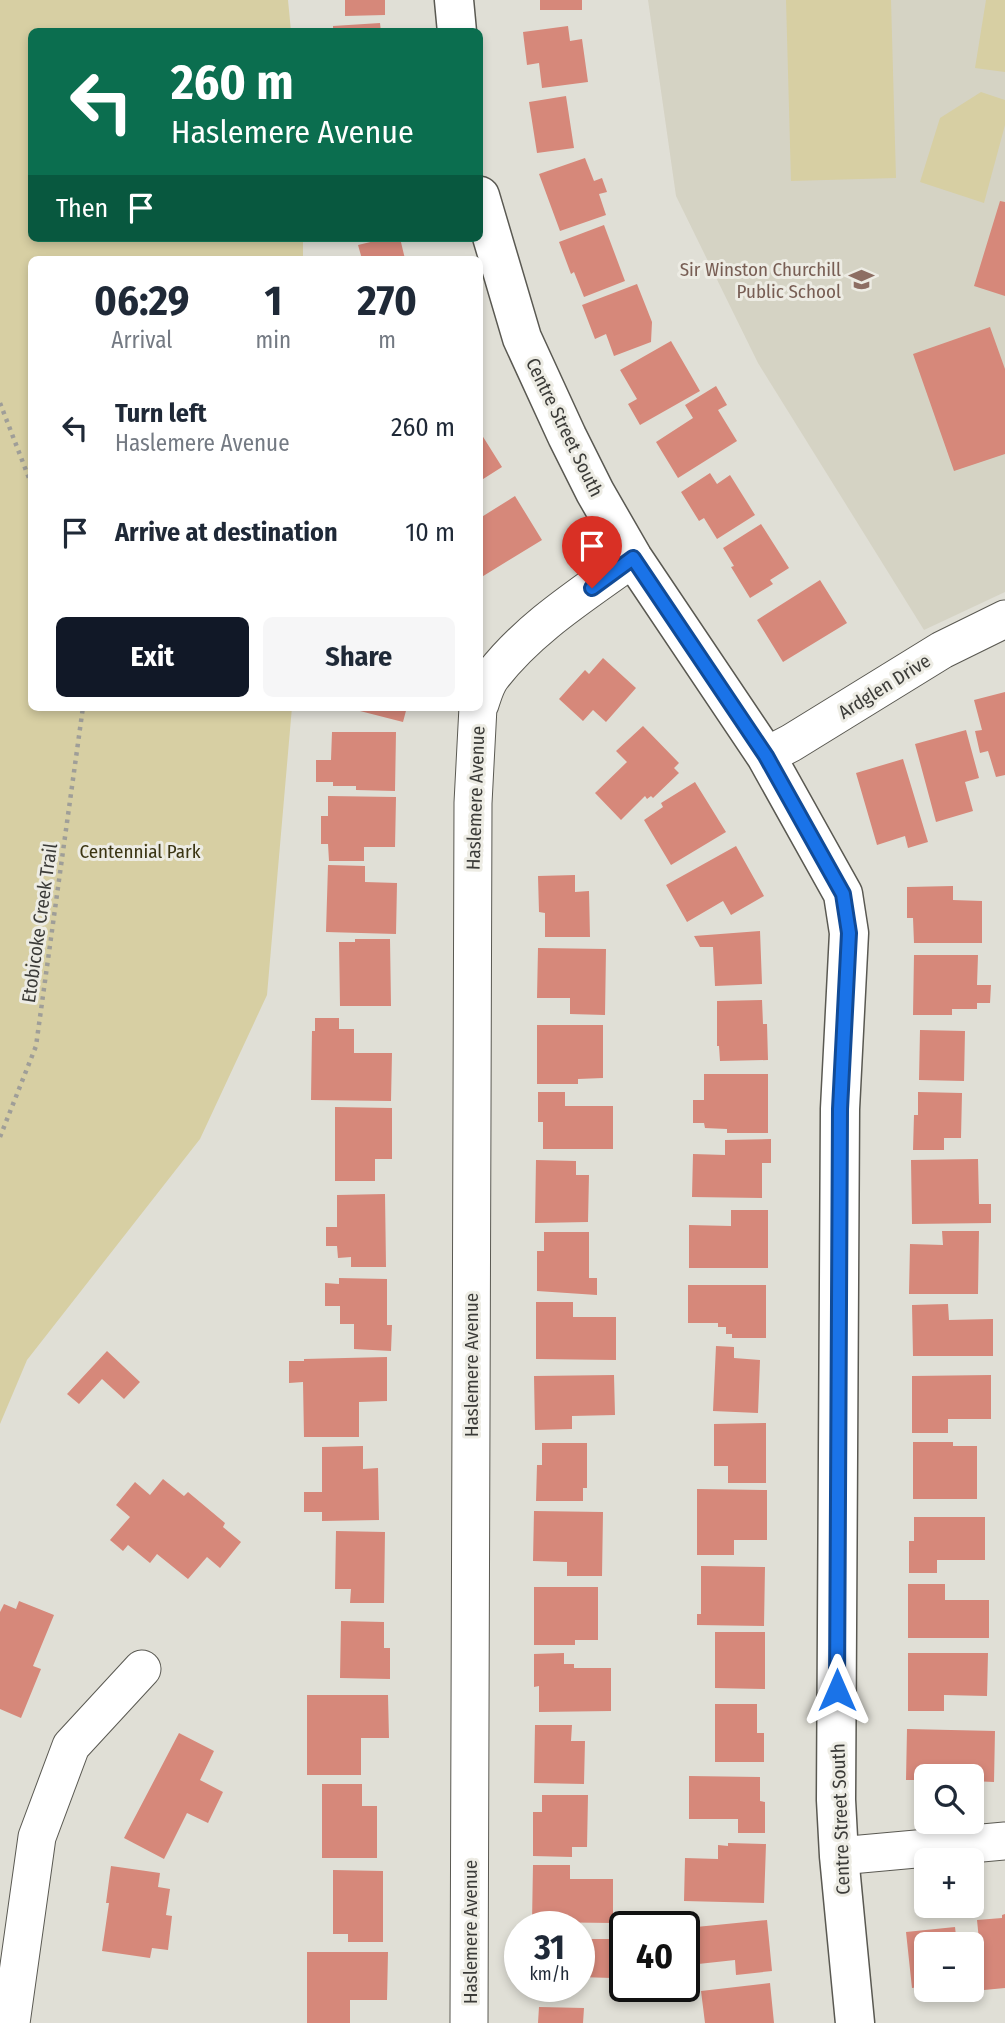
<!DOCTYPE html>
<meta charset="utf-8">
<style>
:root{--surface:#fff;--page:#f6f6f7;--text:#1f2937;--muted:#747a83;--accent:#111827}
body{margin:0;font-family:"Fira Sans Condensed",sans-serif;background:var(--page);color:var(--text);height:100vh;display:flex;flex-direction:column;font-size:26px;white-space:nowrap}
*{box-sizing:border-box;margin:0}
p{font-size:23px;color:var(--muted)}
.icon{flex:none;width:38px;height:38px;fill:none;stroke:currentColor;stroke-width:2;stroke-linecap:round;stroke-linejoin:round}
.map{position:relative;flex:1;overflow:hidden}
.drawer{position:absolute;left:28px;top:256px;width:455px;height:455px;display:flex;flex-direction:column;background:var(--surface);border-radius:10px;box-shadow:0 4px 10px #0003}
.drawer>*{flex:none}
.banner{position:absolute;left:28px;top:28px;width:455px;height:214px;border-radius:10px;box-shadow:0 4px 10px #0003;background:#0b6e4f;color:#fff;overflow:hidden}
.buttons{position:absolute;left:914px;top:1764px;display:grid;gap:14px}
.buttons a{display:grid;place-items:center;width:70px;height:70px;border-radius:10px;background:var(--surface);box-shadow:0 4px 10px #0003;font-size:35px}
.speed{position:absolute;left:504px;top:1911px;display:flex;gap:14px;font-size:35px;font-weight:700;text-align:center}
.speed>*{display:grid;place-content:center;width:91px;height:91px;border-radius:50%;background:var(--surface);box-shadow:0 4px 10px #0003;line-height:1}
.speed small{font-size:18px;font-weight:400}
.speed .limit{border:4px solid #111;border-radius:10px;background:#fff;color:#111}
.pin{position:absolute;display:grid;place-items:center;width:60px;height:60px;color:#fff;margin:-72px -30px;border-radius:50% 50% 50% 0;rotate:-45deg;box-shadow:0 0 7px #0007}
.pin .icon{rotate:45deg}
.me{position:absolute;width:77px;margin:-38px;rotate:0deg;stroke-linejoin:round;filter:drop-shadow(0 0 5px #0008)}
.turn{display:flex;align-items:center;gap:24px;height:147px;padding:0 28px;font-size:32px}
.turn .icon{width:91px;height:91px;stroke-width:2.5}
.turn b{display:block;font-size:49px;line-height:60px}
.then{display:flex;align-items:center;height:66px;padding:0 28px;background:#0003;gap:14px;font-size:26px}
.eta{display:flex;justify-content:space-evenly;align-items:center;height:119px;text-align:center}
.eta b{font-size:42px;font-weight:700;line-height:49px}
.action{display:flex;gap:14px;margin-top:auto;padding:14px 28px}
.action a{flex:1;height:80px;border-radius:10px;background:var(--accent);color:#fff;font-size:28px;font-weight:700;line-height:80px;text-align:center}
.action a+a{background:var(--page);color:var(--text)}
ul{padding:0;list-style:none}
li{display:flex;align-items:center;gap:21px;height:105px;padding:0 28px}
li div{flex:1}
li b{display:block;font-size:26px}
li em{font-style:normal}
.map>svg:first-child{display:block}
.built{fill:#d5d3c4}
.green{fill:#d7cfa3}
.building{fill:#d6887a}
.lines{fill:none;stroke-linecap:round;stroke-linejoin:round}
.minor-casing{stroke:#5a5952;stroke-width:39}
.tertiary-casing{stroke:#5a5952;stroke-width:41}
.path{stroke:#9f9e98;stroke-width:4.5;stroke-dasharray:3.5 5;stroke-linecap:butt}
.minor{stroke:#fff;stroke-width:37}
.tertiary{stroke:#fff;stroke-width:38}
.route-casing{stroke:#114b97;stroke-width:18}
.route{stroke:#1a73e8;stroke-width:12}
.labels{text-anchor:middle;stroke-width:6;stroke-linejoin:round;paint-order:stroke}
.education-label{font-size:19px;fill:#785e54;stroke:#edece4;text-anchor:end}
.street-label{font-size:19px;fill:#3b3b38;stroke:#edece4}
.park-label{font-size:19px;fill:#3b3513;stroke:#edece4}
</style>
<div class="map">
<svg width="1005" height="2023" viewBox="0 0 1005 2023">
<rect width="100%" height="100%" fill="#e0dfd6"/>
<path class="built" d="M648,0h357v592l-81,38 -166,-267 -82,-167z"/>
<path class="green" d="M0,0h288l3,31 -259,1v206h271v21h-271v448h260l-25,288 -67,144 -173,221 -27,64z
M786,0h105l5,178 -105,3z
M986,0h19v72l-30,-4z
M981,92l24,8v25l-21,78 -64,-21 20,-64z"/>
<path class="building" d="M345,0h40v15l-40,1z
M540,0h42v10h-42z
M380,23l1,9h-56v-2l8,-1v-3z
M568,26l2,15 12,-2 6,43 -46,6 -3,-25 -12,2 -4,-33z
M566,96l8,52 -37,5 -8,-51z
M585,158l9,23 8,-3 5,14 -8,2 7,21 -46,16 -21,-57z
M1000,201l5,1v94l-31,-10z
M604,225l21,56 -41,16 -10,-25 -3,2 -12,-32z
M387,238h13l5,21h-43l-4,-14z
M637,284l15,38 -1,20 -37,14 -8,-22 -11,5 -13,-34z
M990,327l15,42v85l-51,17 -41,-117z
M671,341l29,50 -60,34 -12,-21 9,-5 -17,-29z
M716,386l11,19 -9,5 19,31 -59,37 -22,-36 37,-24 -8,-13z
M480,432l22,35 -22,14z
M710,473l7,11 13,-9 25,40 -38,24 -13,-21 -5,3 -18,-29z
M515,496l27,44 -62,38v-60z
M761,524l28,44 -19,12 3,4 -23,14 -19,-31 3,-1 -11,-18z
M820,580l27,43 -64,39 -26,-42z
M603,658l33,30 -30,34 -13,-12 -10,11 -24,-22 26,-29 4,4z
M1005,692v83l-9,2 -8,-26 -8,2 -5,-22 7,-1 -8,-30z
M361,707h46l-4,15 -43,-11z
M643,726l36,37 -5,5 5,5 -26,25 -2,-2 -4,3 -2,-3 -24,24 -26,-27 32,-31 -11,-11z
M966,730l13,48 -14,4 8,29 -37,11 -21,-78z
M332,732h64l-1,59 -39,-1v-4h-23v-4h-17v-22h15z
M903,759l25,83 -20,6 -3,-12 -28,9 -21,-72z
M695,782l31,50 -55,33 -27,-45 19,-13 -2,-4z
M328,796l68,1 -1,50h-31v14h-35l-1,-17h-7v-28h7z
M736,846l28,50 -33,19 -8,-14 -36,21 -21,-37z
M328,865l37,1v16l32,1 -1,51 -70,-2z
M575,875v17l14,-1 1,46h-45v-24l-6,-1 -1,-36z
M953,886v14l29,1v42h-68l-1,-25h-6v-31z
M760,931l2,53 -47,2 -2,-39h-13l-6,-11z
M355,939h35l1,67h-51l-1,-64h16z
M538,948l68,1 -1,66 -35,-1v-16h-33z
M914,955h64l-1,30h14l-1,18h-13v6h-25v6h-39z
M762,1000l1,24h4l1,36 -48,1 -1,-15h-2v-45z
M315,1018h24v11h15v24h38l-1,48 -80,-1 1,-69h3z
M537,1025h66v53l-25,1v5h-41z
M920,1030l45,1 -1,50 -45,-1z
M704,1074h64v59h-41v-4l-22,-1 -1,-5h-11v-23h11z
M538,1092h27v14h48v43h-70v-27h-5z
M918,1092l44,1 -1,45h-17v12h-31l1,-35h4z
M335,1107l57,1v51h-17v22h-40z
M771,1139v24h-9v35l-70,-1 1,-43 32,1v-15z
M978,1159l1,45h12v19l-79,1 -1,-64z
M536,1160l40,1v14h13l-1,47 -53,1z
M385,1194l1,73h-35v-10l-13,1 -1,-12h-11v-19h11v-32z
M731,1210h37v58h-79v-43l42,1z
M942,1231h37l-1,63h-69l1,-50 33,1z
M544,1232h45v46h8v17l-60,-4v-40h7z
M339,1278l48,1v46h5l-1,26 -37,-2v-25h-14v-18h-15v-23l14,1z
M688,1285h78v53h-34v-4h-6v-7h-8v-4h-30z
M536,1302h37v15h43v43l-80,-1z
M948,1304l1,16 44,-1v37h-80l-1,-51z
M716,1346l18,1v11l26,2 -2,53 -45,-2z
M107,1351l33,31 -16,17 -22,-20 -23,25 -12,-10z
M387,1357v44l-28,1v35h-55l-1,-55 -14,1v-22h15v-2z
M614,1375l1,40 -43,1v13l-37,1 -1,-54z
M991,1375v44h-43v14h-36v-57z
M766,1423v60h-38v-17h-14v-42z
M913,1442h40v4h24v53h-64z
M542,1443h45v45h-4v13h-47l1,-36h5z
M363,1446v23l15,-1 1,52 -57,1v-9h-18v-20h18v-45z
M163,1479l21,17 4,-4 37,31 -2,4 18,15 -21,26 -13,-11 -19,22 -31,-25 -7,9 -22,-18 -5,6 -13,-11 20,-23 -14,-12 19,-23 15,13z
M697,1489l70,1v50h-33v15h-37z
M534,1511l69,1 -1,64h-35v-14l-34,-1z
M914,1517h71v43h-48v13h-28v-32h5z
M336,1531l49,1 -1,71h-34l1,-14h-16z
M701,1566l64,1 -1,59 -67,-1v-11h4z
M908,1584h37v16h44v38h-81z
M534,1587h64v53h-23v5h-41z
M19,1601l35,14 -21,51 8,3 -20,49 -21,-9v-97l4,-8 12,5z
M341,1621l43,1v26h6v31l-50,-1z
M715,1632h50v57l-50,-1z
M564,1653v11h10v4h37v43l-72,1v-26l-5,1v-33z
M908,1653h80l-1,43 -43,-1v16h-36z
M307,1695h81l1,43h-28v37h-54z
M715,1704h42v29h7v29h-49z
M535,1725h37l-1,16h14l-1,43 -50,-1z
M907,1729l88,2 -1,51 -23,-1v-5h-45v4h-20z
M179,1733l35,18 -14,29 23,12 -15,31 -21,-10 -23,46 -40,-21z
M689,1776l71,1v24l5,1v31h-27v-14h-49z
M322,1784h40v22h15v52h-55z
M542,1795h46l-1,52h-15v10l-39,-1v-44h9z
M728,1843l38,1 -2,59 -80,-2 1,-43 33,1v-14l10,1z
M533,1865h37v14h43v44l-81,-1z
M111,1866l49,7 -2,14 12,2 -4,26 6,1 -4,34 -16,-2 -2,10 -48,-7 7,-48h-3z
M333,1870l50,1v71h-35v-8h-15z
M1005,1914v74l-21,2 -7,-70 25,-2v-3z
M767,1920l5,51 -36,4 -1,-15 -46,5 -3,-37z
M955,1927l2,17h-31v42l-14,2 -6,-56z
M579,1939h34l-1,39 -33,-1z
M307,1952h81l-1,48h-37v23h-43z
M770,1983l4,40h-69l-4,-32z
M532,1986h37v6h-37z
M539,2007l45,1 -1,15h-45z"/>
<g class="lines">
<defs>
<path id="minor" d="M480,704c3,-9 6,-21 13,-29 37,-48 92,-82 140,-117
M766,756l25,-13 151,-93 63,-31
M839,1856l166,-15
M11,2023l26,-186 34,-91 71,-77
M469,2023l4,-1220 5,-96"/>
<path id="tertiary" d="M454,0l3,32
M480,196l42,142 45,98 28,56 38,66 133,198 77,138 6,39 -9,176 -4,691 3,56 16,167"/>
</defs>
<use href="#minor" class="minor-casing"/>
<use href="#tertiary" class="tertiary-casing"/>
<path class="path" d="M0,403l32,83
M0,1137l36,-91 47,-339"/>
<use href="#minor" class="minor"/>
<use href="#tertiary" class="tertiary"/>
</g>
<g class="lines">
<defs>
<path id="route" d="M592,588l41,-30 133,198 77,138 6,39 -9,176 -3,581"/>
</defs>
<use href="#route" class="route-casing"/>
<use href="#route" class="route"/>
</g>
<defs>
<symbol id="school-bare" viewBox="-9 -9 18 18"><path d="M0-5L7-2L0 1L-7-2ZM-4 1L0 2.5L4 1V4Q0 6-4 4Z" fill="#8d6e63" stroke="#edece4" stroke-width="2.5" paint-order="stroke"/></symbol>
</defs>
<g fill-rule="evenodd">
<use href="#school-bare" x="844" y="262" width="35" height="35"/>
</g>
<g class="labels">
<g class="education-label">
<text x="841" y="276">Sir Winston Churchill<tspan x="841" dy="22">Public School</tspan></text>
</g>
<g class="street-label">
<text transform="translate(565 427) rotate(64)" y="7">Centre Street South</text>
<text transform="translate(884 686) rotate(-32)" y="7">Ardglen Drive</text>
<text transform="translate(475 798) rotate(-88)" y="7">Haslemere Avenue</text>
<text transform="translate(39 923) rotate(-82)" y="7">Etobicoke Creek Trail</text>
<text transform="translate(471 1365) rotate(-90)" y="7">Haslemere Avenue</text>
<text transform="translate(840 1819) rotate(-92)" y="7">Centre Street South</text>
<text transform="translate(470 1932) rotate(-90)" y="7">Haslemere Avenue</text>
</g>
<g class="park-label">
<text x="140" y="858">Centennial Park</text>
</g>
</g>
</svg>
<div class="buttons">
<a><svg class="icon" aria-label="search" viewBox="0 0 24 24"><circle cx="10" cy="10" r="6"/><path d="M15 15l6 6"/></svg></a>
<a>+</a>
<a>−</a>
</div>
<div class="speed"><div>31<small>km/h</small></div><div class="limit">40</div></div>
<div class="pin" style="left:592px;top:588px;background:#d93025"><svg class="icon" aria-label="arrive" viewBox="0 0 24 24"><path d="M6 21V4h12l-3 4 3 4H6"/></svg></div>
<svg class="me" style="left:837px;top:1690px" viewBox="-20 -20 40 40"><path d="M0-17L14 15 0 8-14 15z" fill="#1a73e8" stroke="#fff" stroke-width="4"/></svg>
<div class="banner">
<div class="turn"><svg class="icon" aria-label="left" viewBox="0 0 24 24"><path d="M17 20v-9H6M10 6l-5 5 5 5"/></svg><div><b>260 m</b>Haslemere Avenue</div></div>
<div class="then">Then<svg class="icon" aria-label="arrive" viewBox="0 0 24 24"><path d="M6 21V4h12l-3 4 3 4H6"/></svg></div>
</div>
<section class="drawer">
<div class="eta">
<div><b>06:29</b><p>Arrival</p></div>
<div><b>1</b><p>min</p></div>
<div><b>270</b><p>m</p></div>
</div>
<ul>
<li><svg class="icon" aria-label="left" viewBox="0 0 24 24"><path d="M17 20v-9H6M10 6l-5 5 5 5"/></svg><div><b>Turn left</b><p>Haslemere Avenue</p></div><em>260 m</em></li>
<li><svg class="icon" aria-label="arrive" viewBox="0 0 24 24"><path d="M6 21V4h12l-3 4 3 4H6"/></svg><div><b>Arrive at destination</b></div><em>10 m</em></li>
</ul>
<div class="action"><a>Exit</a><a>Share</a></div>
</section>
</div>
